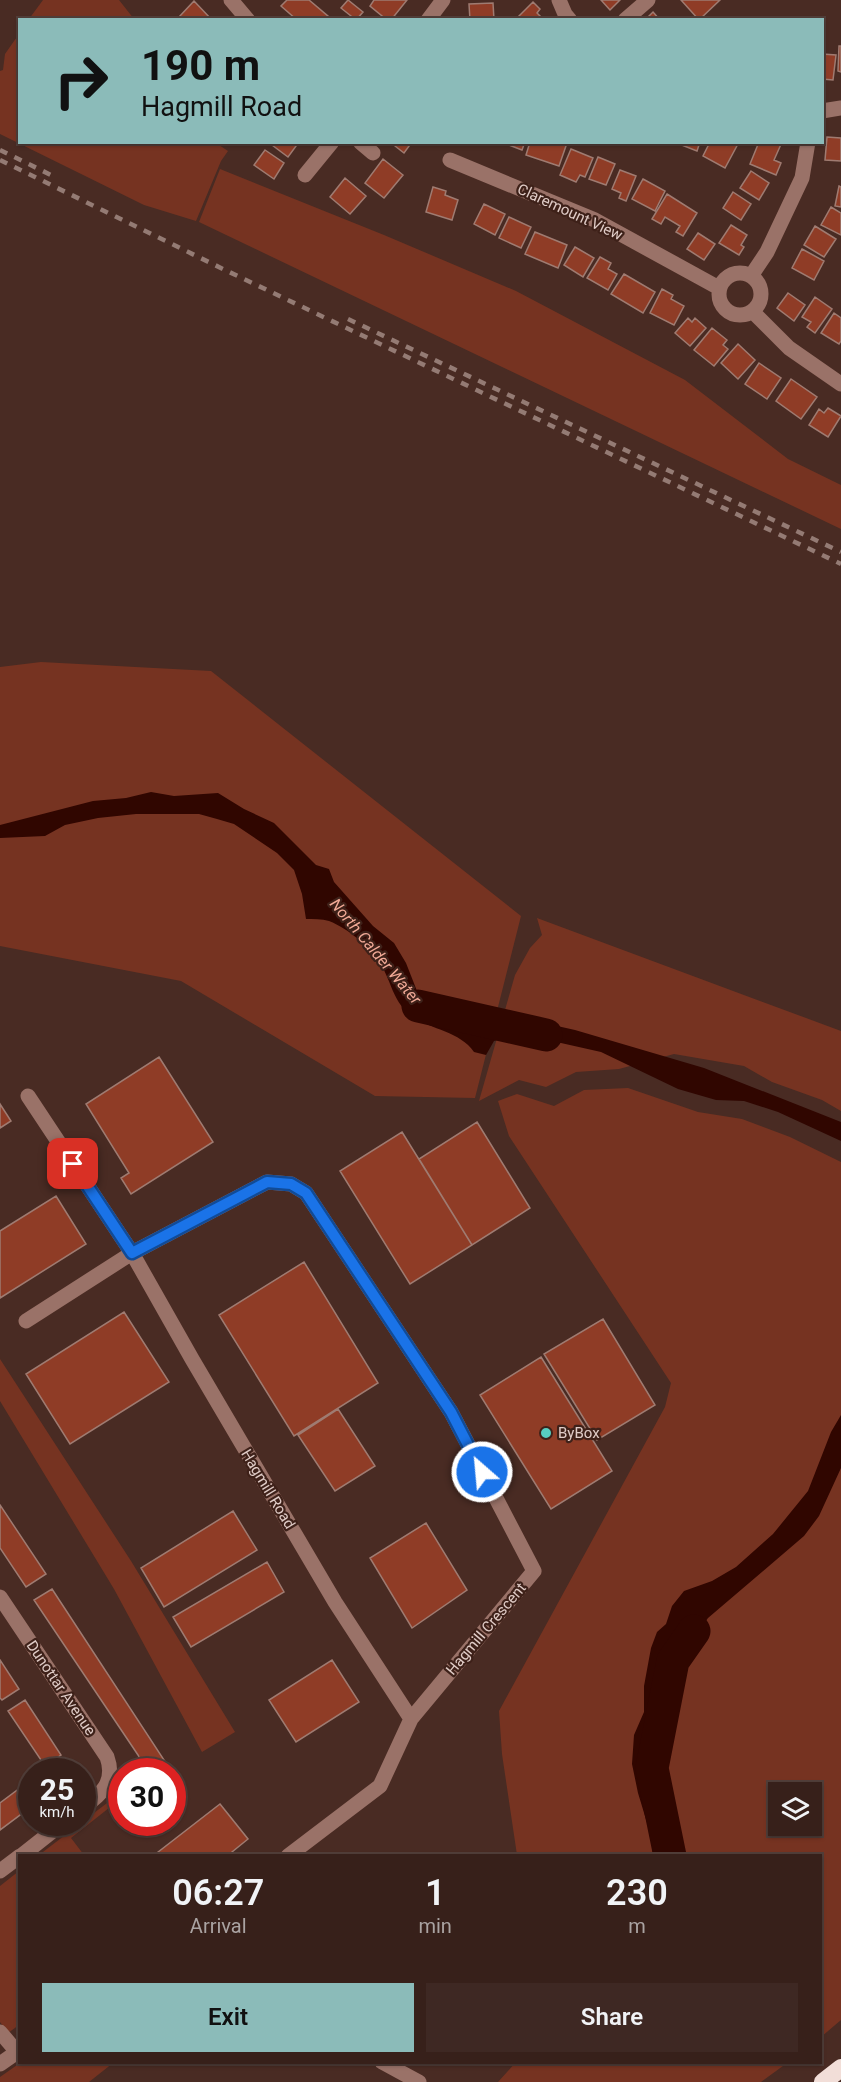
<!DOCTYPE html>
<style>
:root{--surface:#37201a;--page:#3e2823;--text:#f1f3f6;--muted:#aaa3a2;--line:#513e39;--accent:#8bbbb9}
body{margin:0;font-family:Roboto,sans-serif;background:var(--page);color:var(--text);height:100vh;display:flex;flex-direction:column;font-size:22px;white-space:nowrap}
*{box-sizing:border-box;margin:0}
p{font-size:20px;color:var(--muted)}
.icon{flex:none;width:33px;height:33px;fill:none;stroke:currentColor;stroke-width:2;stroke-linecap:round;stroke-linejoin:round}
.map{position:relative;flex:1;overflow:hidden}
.side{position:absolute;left:18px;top:1854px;width:804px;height:210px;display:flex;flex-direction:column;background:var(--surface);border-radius:0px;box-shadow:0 2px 4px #0004,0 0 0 2px var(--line)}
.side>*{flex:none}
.hud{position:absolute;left:18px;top:18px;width:806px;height:126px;border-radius:0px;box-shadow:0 2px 4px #0004,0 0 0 2px var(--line);background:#8bbbb9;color:#111;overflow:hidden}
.controls{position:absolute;left:768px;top:1782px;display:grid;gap:12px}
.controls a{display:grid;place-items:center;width:54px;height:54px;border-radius:0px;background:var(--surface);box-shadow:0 2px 4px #0004,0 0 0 2px var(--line);font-size:30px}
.speed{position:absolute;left:18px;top:1758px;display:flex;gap:12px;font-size:30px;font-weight:700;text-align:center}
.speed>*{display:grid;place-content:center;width:78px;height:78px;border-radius:50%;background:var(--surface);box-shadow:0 2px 4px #0004,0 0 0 2px var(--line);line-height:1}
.speed small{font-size:15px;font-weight:400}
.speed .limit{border:9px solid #d22;background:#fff;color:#111}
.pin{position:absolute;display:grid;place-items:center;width:51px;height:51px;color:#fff;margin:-26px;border-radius:12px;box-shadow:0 3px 9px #0006}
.me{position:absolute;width:66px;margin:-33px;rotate:333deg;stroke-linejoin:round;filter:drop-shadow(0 0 4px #0008)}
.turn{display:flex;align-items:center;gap:21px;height:126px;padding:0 24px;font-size:27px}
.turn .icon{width:78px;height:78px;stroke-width:2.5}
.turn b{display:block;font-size:42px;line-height:51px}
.eta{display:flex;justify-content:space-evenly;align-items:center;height:102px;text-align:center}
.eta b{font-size:36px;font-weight:600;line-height:42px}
.action{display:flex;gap:12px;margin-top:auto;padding:12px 24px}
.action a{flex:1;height:69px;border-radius:0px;background:var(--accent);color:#111;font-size:24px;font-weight:600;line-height:69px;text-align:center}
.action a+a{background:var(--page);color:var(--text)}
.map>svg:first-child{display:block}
.green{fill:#763321;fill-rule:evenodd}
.water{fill:#300600}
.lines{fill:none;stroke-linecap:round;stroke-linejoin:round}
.river{stroke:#300600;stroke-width:33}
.building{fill:#8f3c26;stroke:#9f7b71;stroke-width:1.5}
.minor{stroke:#9a7268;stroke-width:15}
.highway{stroke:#f2ded8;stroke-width:18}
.rail{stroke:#947b74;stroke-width:4.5;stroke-dasharray:8 8;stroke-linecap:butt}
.route-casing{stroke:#114b97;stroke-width:15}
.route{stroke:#1a73e8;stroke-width:10}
.poi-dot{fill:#57cec1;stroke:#3e2119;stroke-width:2}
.labels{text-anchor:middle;stroke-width:4.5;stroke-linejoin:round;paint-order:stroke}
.street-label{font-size:15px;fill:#e0ccc7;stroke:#3e2119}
.poi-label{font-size:15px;fill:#e0ccc7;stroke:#3e2119;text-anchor:start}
.water-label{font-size:16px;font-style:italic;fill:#f2aa97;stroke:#3e2119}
</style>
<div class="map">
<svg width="841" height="2082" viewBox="0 0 841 2082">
<rect width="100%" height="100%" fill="#492b23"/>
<path class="green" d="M43,0h76l15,19h-105z
M19,34l1,108 196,1 12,8 -7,10 -25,60 -52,-16 -144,-71v-63l3,-1 2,-16z
M220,169l164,66 132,56 169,89 103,79 53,26v44l-642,-307z
M41,662l170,9 310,245 -46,182 -100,-2 -194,-115 -181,-35v-279z
M537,918l304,113v80l-19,-11 -50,-18 -28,-16 -70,-12 -55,15 -43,3 -30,15 -27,-7 -40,21 36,-126 15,-27 12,-13z
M628,1088l70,24 44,7 48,18 51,25v858l-20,17 -1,-181 -303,-1 -15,-101 -3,-43 166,-304 6,-24 -162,-247 -11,-35 19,-7 37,12 30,-16zM778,1792h34v34h-34z
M0,1359l131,202 104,171 -33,20 -88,-163 -114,-188z
M111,1800l3,4 -43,34 13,17h-45z
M19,1871v154l-11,8 -8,-11v-136z
M516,2062h271v1l-26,19h-263z
M20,2063v-1l93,1 -24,19h-89v-5z"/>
<path class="water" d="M151,792l23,4 44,-3 26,16 30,14 42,42 13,4 5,13 39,44 21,17 12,20 11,28 28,13 28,22 11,4 42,-11 49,11 129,38 137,54v19l-63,-29 -34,-11 -28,-1 -38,-11 -77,-37 -40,-9 -49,-8 -18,6 -8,14 -12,-3c-15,-22 -46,-22 -66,-39 -15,-13 -17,-32 -27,-48 -11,-18 -32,-36 -52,-44 -7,-2 -16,-2 -23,-2l-4,-25 -8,-24 -17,-17 -43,-29 -17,-5 -18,-5h-63l-38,4 -33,7 -20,11 -45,2v-13l93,-24 33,-3z
M841,1415v53l-22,48 -15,20 -96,82 -48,66 -2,31 2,50 15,90h-22l-2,-19 -13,-43 -6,-29 2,-29 10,-23v-26l7,-38 6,-16 9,-8 6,-18 12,-15 28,-10 24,-14 37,-33 35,-43 23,-59z"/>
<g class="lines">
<path class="river" d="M418,1006l128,29
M670,1856l-18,-88 21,-107 21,-30"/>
</g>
<path class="building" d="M287,0h22l20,17 -2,3h-30l-16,-14z
M348,0l15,12 -7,8 -15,-12z
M374,0h33l-16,20h-4l-17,-14z
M601,0h19l-10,10z
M681,0h39l-21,20z
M194,1l18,19h-30l-3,-3z
M533,2l7,7 -3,4 7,7h-29z
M493,3l1,17h-24l-1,-16z
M653,12l7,8h-15z
M839,46h2v26l-3,-1z
M822,54l14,1 -3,25 -11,-1z
M827,137l14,1v23l-16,-1z
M268,142h31l-11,15z
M390,142h22l-8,11z
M501,142h24l-3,8z
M530,142l37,1 -8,23 -33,-11z
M674,142h26l-3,9z
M710,142h29l-14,26 -22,-12z
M759,142h23l-8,18 7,3 -5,12 -26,-11z
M571,149l22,9 -8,19 -5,-2 -4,7 -16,-7z
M265,150l19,13 -10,16 -20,-14z
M598,157l17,7 -9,21 -17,-6z
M383,159l20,16 -19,23 -19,-15z
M620,170l16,6 -10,25 -7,-3 2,-5 -9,-4z
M751,171l18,12 -10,17 -19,-12z
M345,178l21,18 -16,18 -20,-17z
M643,179l22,12 -10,20 -23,-12z
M839,186l2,1v20l-6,-1z
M433,187l13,4 -1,4 13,5 -6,20 -26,-8z
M733,192l18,12 -10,16 -18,-12z
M667,194l30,19 -14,23 -7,-4 4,-6 -15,-9 -4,7 -9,-5z
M484,204l21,10 -10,21 -21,-11z
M831,207l10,6v22l-20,-10z
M509,217l22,10 -10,21 -22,-10z
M731,225l16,10 -6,10 3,2 -5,8 -20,-12z
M815,226l21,13 -12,18 -20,-12z
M535,232l32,13 -9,23 -33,-14z
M698,233l17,11 -11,16 -17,-11z
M575,247l19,11 -11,19 -19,-12z
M802,249l22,12 -10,19 -22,-12z
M600,257l11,6 -3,6 9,5 -9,16 -21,-12z
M624,274l31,18 -12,21 -32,-19z
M662,289l11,6 -2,4 13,7 -10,19 -24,-12z
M788,293l17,12 -11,16 -17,-13z
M815,297l17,12 -17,24 -8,-6 4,-5 -9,-5z
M834,313l7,5v23l-2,3 -18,-11z
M688,318l4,4 3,-4 11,10 -16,18 -15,-13z
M712,328l15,12 -4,5 5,4 -14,17 -20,-16z
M738,344l17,16 -17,19 -17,-16z
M759,363l22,15 -14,21 -22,-15z
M791,379l26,18 -16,22 -25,-18z
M828,408l13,8 -13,21 -19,-12 10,-16 5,4z
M159,1057l54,85 -82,52 -10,-16 8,-5 -43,-69z
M0,1104l11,17 -11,7z
M477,1122l53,86 -58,37 -53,-86z
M402,1132l70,113 -62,39 -70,-113z
M56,1196l30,48 -86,54v-67z
M304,1262l74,121 -84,53 -75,-121z
M124,1312l45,70 -99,62 -44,-70z
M603,1319l52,86 -58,35 -53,-86z
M541,1357l71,114 -61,38 -71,-114z
M338,1409l37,57 -40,25 -37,-56z
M0,1505l46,69 -20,13 -26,-39z
M233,1511l24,39 -93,57 -23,-39z
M426,1523l41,67 -55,38 -42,-70z
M267,1562l17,30 -93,55 -18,-30z
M52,1589l114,174 -12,9h-12l-5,-8 4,-3 -3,-6 -104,-155z
M0,1660l19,29 -17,11 -2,-2z
M332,1660l27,42 -63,40 -27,-42z
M25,1700l36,55 -16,11 -37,-55z
M32,1779v27l-32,24v-27z
M220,1804l28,35 -21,17h-74z"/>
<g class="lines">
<path class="minor" d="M231,0l17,20
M559,0l6,14 5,6
M428,20l15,-20
M625,20l23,-20
M822,111l19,-3
M360,142l13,11
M450,160l145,60 124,68
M305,175l27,-33
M719 294a21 21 0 1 1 42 0a21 21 0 1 1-42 0Z
M751,276l16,-24 35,-74 6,-36
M752,311l37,37 52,36
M28,1096l104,157 60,106 143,243 76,117 -31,67 -92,70
M26,1321l106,-68 135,-71 24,2 15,9 145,219 83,159 -123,148
M0,1597l107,160c9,25 -6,38 -25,51
M21,1856l43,-34
M0,1871l20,-15
M0,2032l17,20
M382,2062l37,20
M0,2064l20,-14"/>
<path class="highway" d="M823,2082l18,-14"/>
<path class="rail" d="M0,150l53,26
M0,160l223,109 618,295
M348,319l493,233"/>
</g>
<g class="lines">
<defs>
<path id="route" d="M73,1164l59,89 135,-71 24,2 15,9 145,219 31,60"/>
</defs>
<use href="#route" class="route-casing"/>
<use href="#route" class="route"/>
</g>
<circle class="poi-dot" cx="546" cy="1433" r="6"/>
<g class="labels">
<g class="street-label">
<text transform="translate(570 212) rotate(25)" y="5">Claremount View</text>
<text transform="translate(268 1489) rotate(59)" y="5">Hagmill Road</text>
<text transform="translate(486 1629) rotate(-50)" y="5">Hagmill Crescent</text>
<text transform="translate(61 1688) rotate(56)" y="5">Dunottar Avenue</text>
</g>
<g class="poi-label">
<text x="558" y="1438">ByBox</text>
</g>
<g class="water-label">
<text transform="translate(376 951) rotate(50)" y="6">North Calder Water</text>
</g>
</g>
</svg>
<div class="controls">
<a><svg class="icon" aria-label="layers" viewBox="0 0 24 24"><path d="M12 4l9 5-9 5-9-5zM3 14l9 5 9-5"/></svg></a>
</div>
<div class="speed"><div>25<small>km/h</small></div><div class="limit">30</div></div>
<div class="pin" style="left:73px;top:1164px;background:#d93025"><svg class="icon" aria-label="arrive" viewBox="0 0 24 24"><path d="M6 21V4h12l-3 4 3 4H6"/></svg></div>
<svg class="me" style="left:482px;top:1472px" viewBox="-20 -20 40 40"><circle r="17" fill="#1a73e8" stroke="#fff" stroke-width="3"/><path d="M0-11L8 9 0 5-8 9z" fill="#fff"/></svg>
<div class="hud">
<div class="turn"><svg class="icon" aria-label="right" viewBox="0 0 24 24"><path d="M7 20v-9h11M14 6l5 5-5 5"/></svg><div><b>190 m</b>Hagmill Road</div></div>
</div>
<section class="side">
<div class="eta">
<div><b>06:27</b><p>Arrival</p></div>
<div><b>1</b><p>min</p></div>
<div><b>230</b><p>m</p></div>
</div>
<div class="action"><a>Exit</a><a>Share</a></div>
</section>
</div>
